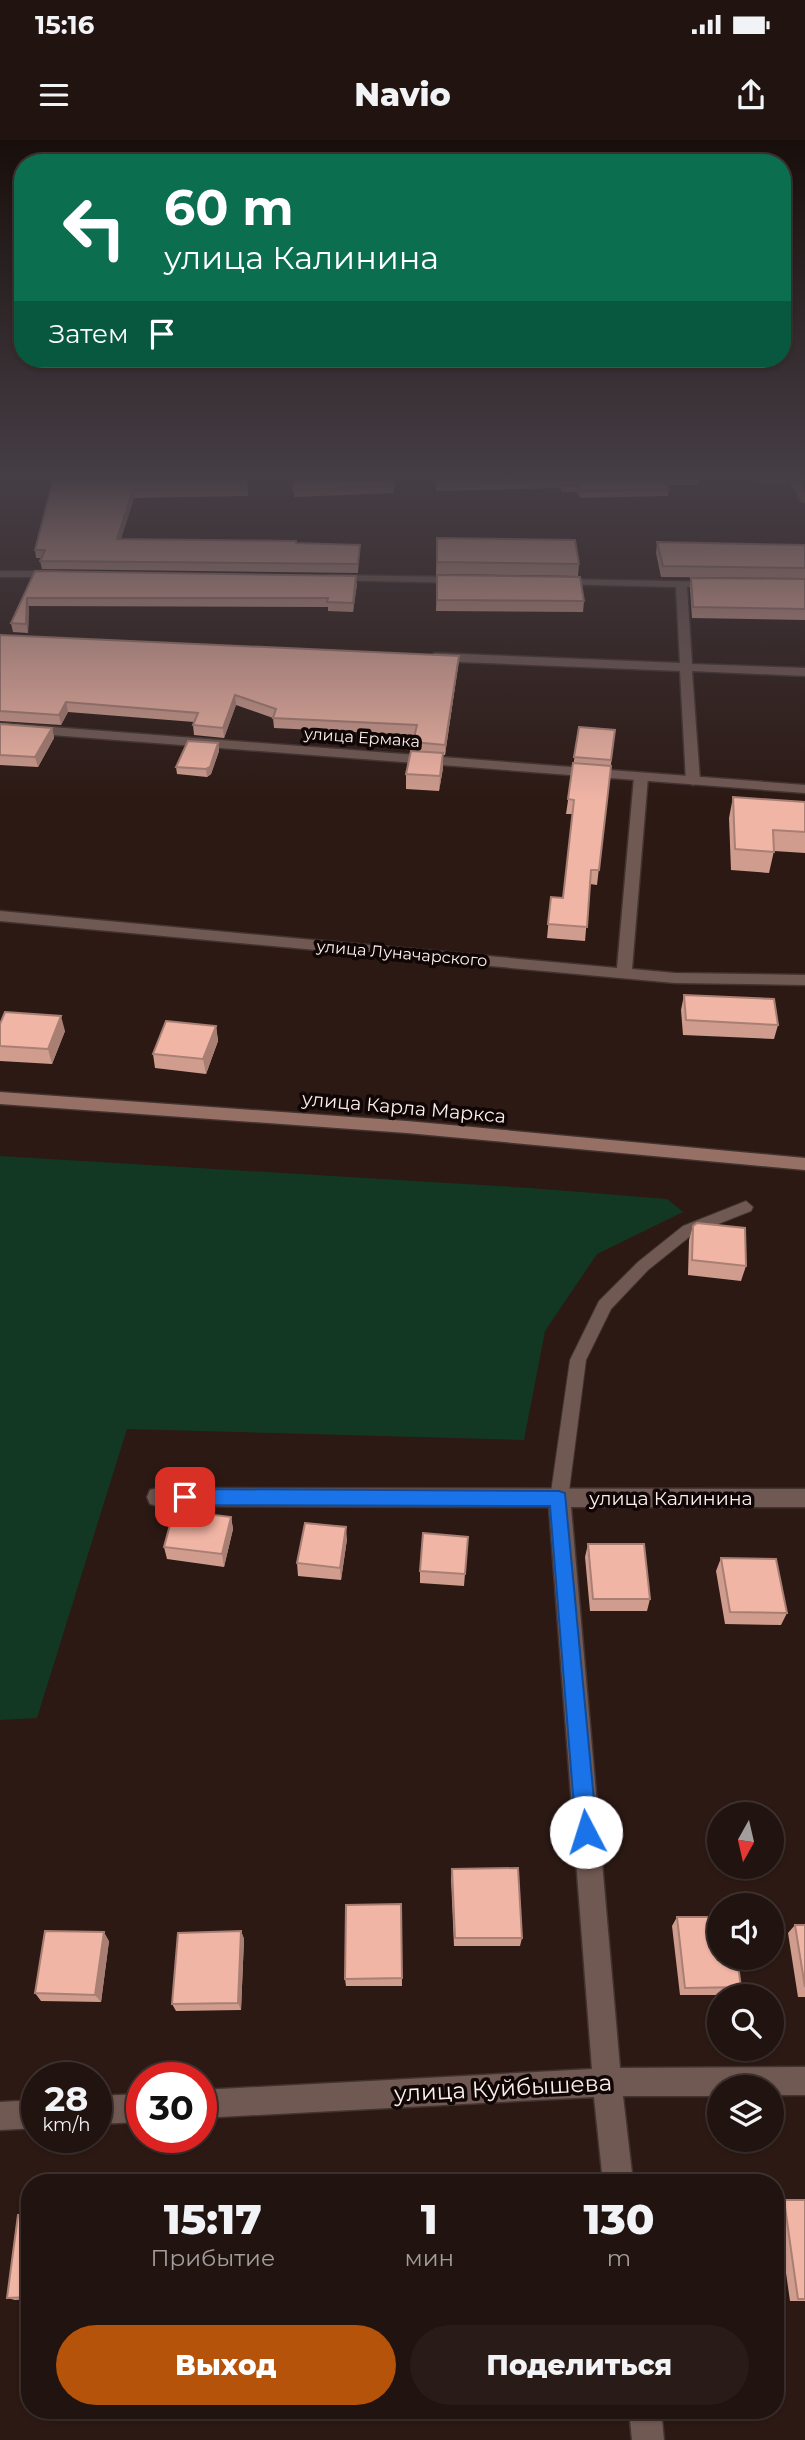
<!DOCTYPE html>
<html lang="ru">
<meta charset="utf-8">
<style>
:root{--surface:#21130f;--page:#291c18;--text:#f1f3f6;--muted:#a29e9e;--line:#3e322f;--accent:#b45309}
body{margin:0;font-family:Montserrat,sans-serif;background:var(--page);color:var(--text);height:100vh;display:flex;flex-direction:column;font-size:26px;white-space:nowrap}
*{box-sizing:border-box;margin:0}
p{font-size:23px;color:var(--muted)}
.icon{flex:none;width:38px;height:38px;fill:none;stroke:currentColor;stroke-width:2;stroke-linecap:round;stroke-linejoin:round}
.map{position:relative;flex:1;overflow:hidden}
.drawer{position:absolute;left:21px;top:2034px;width:763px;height:245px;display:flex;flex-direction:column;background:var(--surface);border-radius:28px;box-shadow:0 2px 5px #0004,0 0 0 2px var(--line)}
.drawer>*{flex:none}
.top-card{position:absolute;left:14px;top:14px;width:777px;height:214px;border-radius:28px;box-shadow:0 2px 5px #0004,0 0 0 2px var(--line);background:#0b6e4f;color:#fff;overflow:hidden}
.needle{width:46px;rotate:188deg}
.fabs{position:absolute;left:707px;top:1662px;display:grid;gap:14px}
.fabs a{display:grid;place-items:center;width:77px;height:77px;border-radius:50%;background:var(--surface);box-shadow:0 2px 5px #0004,0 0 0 2px var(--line);font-size:35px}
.speed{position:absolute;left:21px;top:1922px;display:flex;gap:14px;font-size:35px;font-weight:700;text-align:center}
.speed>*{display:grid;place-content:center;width:91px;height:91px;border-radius:50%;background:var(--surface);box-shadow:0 2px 5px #0004,0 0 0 2px var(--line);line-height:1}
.speed small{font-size:18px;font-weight:400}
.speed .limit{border:10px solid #d22;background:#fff;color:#111}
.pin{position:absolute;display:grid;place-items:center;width:60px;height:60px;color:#fff;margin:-30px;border-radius:14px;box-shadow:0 4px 10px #0006}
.me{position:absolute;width:77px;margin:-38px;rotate:355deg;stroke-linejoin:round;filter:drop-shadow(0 0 5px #0008)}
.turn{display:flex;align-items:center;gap:24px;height:147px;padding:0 35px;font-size:32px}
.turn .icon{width:91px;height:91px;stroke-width:2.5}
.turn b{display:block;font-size:49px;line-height:60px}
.then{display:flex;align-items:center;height:66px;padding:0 35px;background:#0003;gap:14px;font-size:26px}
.eta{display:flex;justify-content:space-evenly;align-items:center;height:119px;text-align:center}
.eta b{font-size:42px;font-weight:800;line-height:49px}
.cta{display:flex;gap:14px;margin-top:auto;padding:14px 35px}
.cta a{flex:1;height:80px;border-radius:42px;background:var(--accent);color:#fff;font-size:28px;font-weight:800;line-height:80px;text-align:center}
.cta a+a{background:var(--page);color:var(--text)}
.status{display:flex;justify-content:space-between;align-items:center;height:49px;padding:0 35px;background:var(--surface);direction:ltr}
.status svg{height:19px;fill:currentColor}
header{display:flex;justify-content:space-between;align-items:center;height:91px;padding:0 35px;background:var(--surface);font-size:32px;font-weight:800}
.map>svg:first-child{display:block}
.green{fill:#123823}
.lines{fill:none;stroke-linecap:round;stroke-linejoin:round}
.service-casing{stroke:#423330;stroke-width:2}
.minor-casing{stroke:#423330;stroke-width:3}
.tertiary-casing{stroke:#423330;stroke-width:3}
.secondary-casing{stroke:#423330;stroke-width:3}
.service{fill:#715953;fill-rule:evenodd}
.minor{fill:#715953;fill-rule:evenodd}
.tertiary{fill:#715953;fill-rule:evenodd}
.secondary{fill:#977065;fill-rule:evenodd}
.wall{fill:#cf9c8e}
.shaded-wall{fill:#a97f74}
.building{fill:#f1b5a5;stroke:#a97f74;stroke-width:2}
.route{fill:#1a73e8;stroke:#114b97;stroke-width:2}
.labels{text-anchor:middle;stroke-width:7;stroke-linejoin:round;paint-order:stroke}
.far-street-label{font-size:16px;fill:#fceeea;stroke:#0f0605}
.street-label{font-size:19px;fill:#fceeea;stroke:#0f0605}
.near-street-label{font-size:23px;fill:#fceeea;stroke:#0f0605}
</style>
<div class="status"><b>15:16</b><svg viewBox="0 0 49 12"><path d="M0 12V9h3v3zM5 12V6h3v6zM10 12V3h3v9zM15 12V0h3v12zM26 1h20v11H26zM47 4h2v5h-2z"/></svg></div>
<header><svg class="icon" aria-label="menu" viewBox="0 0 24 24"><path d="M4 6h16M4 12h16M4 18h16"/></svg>Navio<svg class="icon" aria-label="share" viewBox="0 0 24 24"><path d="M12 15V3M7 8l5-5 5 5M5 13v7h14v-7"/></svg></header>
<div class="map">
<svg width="805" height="2300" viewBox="0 0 805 2300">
<rect width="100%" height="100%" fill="#2c1914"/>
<path class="green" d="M0,1016l530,32 137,11 16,13 -86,42 -52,77 -21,109 -397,-11 -90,289 -37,2z"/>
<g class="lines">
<defs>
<path id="service" d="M746,1061l7,6 -2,4 -58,23 -45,36 -37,39 -25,51 -18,139 -3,5 -6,3 -6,-3 -3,-5 20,-139 29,-59 39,-39 45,-36z"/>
<path id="minor" d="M0,431h59l6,3 -6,3h-59z
M330,435l131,2 6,3 -6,3 -135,-3v-4z
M558,439l162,3 2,2 -6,3h-29l5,77 113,4v8l-113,-5 8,110 -7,4 -7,-4 -6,-110 -245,-10 -6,-4 6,-4 245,10 -4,-76 -122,-3v-4z
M641,633l7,4 -16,192 43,4 130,2v10l-130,-2 -675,-62v-10l617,57 17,-191z
M158,1348l647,1v18h-234l49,561 185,-1v28h-33v-7h-53v8h-96l10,86h-30l-9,-85 -393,21v-28l391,-21 -43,-562 -391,-1 -8,-2 -3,-7 3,-7z
M142,1954v28l-46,2v-28z
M37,1960v28l-37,2v-28z
M629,2270h32l3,30h-32z"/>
<path id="tertiary" d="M0,583l805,62v8l-805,-62z"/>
<path id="secondary" d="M789,340h10l6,11v12l-4,-1z
M0,952l407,29 398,37v12l-398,-37 -407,-29z"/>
</defs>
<use href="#service" class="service-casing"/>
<use href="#minor" class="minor-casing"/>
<use href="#tertiary" class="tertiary-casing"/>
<use href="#secondary" class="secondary-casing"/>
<use href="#service" class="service"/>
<use href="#minor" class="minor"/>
<use href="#tertiary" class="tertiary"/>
<use href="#secondary" class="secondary"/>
</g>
<path class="wall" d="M53,340h195v16l-114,2 -13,41 239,6 -2,28 -316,-4 -2,-8 1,-3h-5l-1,-8z
M293,340h101v13l-100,4z
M436,340h263l-1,5h-31l2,4 -1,7 -88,2 -3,-6h-15l-2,-4 -124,3z
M758,340h30l-1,3h-28z
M437,398l142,26 -1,12 -142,-2z
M657,402l148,3v33l-144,-1 -5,-24z
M35,431l322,13 -4,28 -25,-1v-4l-299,-1 -1,27 -15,-1 -2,-9z
M437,435l147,26 -1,11 -147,-1z
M691,438l114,1v41l-113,-2 -2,-29z
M0,495l459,21 -1,10 -13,89h-2v13l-4,23 -33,-2v-15l7,-23 2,-16 -141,-7 -1,-10 -37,-13 -12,33 -30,-3 -1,-10 1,-3 -126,-10 -7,13 -61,-4z
M0,584l52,4 2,10 -16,29 -38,-2z
M579,587l36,3 -18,155 -7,-1 -5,57 -38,-3 4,-41 12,1 10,-84h-7z
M218,603l1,8 -8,23 -4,3 -30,-3 -1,-7z
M733,657l72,5v51l-31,-2 -5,22 -38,-3 -2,-52z
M684,855l94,30 -4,14 -91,-4 -2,-25z
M0,884l65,7 -13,33 -52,-3z
M216,886l2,15 -12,33 -51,-6 -2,-14z
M693,1086l53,40 -5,15 -53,-6 1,-35z
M231,1377l2,12 -9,38 -57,-8 -3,-12z
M468,1397l-4,49 -44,-3v-12z
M347,1399l-6,41 -43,-4 -1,-13z
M588,1404l62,55 -3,12h-57l-5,-54z
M721,1418l66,55 -6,12 -56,-1 -9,-53z
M452,1729l70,69 -2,8h-66l-3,-68z
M401,1764l1,82h-56l-1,-7z
M677,1777l64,70 -6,8h-55l-8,-69z
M795,1785h10v72h-7l-10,-64z
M241,1791l3,8 -3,71 -65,1 -4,-7z
M109,1801l-8,61 -60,-1 -6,-8z
M784,2060h21v101h-15l-14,-98z
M30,2074v85l-15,1 -8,-2z"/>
<path class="shaded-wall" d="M133,350l1,8 -16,49 -1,-8z
M356,436l1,8 -4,28v-9z
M27,458l2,8 -1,27 -2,-9z
M459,516l-1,10 -13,89v-10z
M235,555l1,10 -12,33 -1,-10z
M66,562l2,10 -7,13 -2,-10z
M52,588l2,10 -16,29 -3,-10z
M218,603l1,8 -8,23 -4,3 -1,-8z
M443,613v15l-4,23 1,-15z
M61,876l4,15 -13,33 -4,-15z
M216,886l2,15 -12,33 -3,-15z
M231,1377l2,12 -9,38 -2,-13z
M346,1387l1,12 -6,41 -1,-12z
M241,1791l3,8 -3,71 -3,-7z
M104,1792l5,9 -8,61 -6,-7z"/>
<path class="building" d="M53,340h194v8l-114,2 -16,49 179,2v2l64,2 -2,19 -318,-3 5,-11h-10z
M293,340h101v6l-101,4z
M436,340h229l4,9 -89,2 -2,-6 -16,1 -1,-5 -125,3z
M437,398l138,2 4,24 -142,-2z
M657,402l148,3v23l-142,-2z
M35,431l321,5 -3,27 -26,-1 1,-4h-301l-1,26 -15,-1z
M437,435l143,2 4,24 -147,-1z
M691,438l114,1v30l-112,-2z
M0,495l459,21 -14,89 -32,-3 4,-17 -144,-7 3,-9 -41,-14 -12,33 -30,-3 5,-12 -132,-11 -7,13 -59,-4z
M0,584l52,4 -17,29 -35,-2z
M579,587l36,3 -4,30 -37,-3z
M188,601l30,2 -8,24 -4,2 -30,-2z
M411,611l32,2 -3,23 -34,-2z
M573,623l38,3 -12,104h-8l-4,57 -39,-3 3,-27 12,1 11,-98 -6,-1z
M733,657l72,5v30l-32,-2 1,22 -39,-3z
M684,855l90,4 4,26 -92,-5z
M5,872l56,4 -13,33 -48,-3v-22z
M166,881l50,5 -13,33 -50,-5z
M697,1083l48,5 1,38 -54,-6 1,-34z
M174,1370l57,7 -9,37 -58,-7z
M305,1383l41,4 -6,41 -43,-5z
M423,1393l45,4 -3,37 -45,-3z
M588,1404h56l6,55h-57z
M721,1418l55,1 11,54 -57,-1z
M518,1728l4,70h-67l-3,-69z
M401,1764l1,74 -57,1 1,-74z
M677,1777h42v41h18l4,29 -56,1z
M795,1785h10v62z
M45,1791l59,1 -9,63 -60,-2z
M241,1791l-3,72 -66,1 6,-71z
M784,2060h21v99h-7z
M30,2074v83l-23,1 11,-83z"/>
<linearGradient id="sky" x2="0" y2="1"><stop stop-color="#180e0b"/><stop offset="0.51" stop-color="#453e45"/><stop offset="1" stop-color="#453e45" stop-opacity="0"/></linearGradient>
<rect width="805" height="662" fill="url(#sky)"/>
<path class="route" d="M185,1349l374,2 6,2 32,339 -3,8 -8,3 -7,-3 -3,-8 -26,-326 -365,-1 -6,-3 -3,-5 3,-6z"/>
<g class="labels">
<g class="far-street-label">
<text transform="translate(362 597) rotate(4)" y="6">улица Ермака</text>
<text transform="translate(402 813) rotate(5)" y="6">улица Луначарского</text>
</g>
<g class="street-label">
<text transform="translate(404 967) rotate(5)" y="7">улица Карла Маркса</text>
<text x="671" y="1365">улица Калинина</text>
</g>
<g class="near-street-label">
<text transform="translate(503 1948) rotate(-3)" y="8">улица Куйбышева</text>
</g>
</g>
</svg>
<div class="fabs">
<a><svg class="needle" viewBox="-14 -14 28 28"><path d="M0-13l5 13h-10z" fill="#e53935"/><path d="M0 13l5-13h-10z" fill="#a29e9e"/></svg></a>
<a><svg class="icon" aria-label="sound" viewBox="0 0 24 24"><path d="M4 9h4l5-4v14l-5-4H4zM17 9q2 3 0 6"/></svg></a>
<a><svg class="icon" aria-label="search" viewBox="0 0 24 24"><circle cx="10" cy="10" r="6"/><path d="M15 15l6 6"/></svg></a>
<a><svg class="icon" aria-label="layers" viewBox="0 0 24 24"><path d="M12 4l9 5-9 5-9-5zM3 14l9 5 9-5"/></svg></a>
</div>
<div class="speed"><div>28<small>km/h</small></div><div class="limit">30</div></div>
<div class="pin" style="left:185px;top:1357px;background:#d93025"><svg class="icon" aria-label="arrive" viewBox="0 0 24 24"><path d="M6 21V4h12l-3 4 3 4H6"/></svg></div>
<svg class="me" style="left:586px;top:1692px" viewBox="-20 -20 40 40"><circle r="19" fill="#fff"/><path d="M0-13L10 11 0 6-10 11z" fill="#1a73e8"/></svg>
<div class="top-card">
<div class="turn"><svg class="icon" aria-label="left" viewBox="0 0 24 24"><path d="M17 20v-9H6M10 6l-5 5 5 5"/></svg><div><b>60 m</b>улица Калинина</div></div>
<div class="then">Затем<svg class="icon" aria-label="arrive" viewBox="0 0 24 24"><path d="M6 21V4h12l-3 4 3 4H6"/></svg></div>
</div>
<section class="drawer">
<div class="eta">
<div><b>15:17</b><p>Прибытие</p></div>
<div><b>1</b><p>мин</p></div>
<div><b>130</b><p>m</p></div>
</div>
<div class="cta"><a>Выход</a><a>Поделиться</a></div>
</section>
</div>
